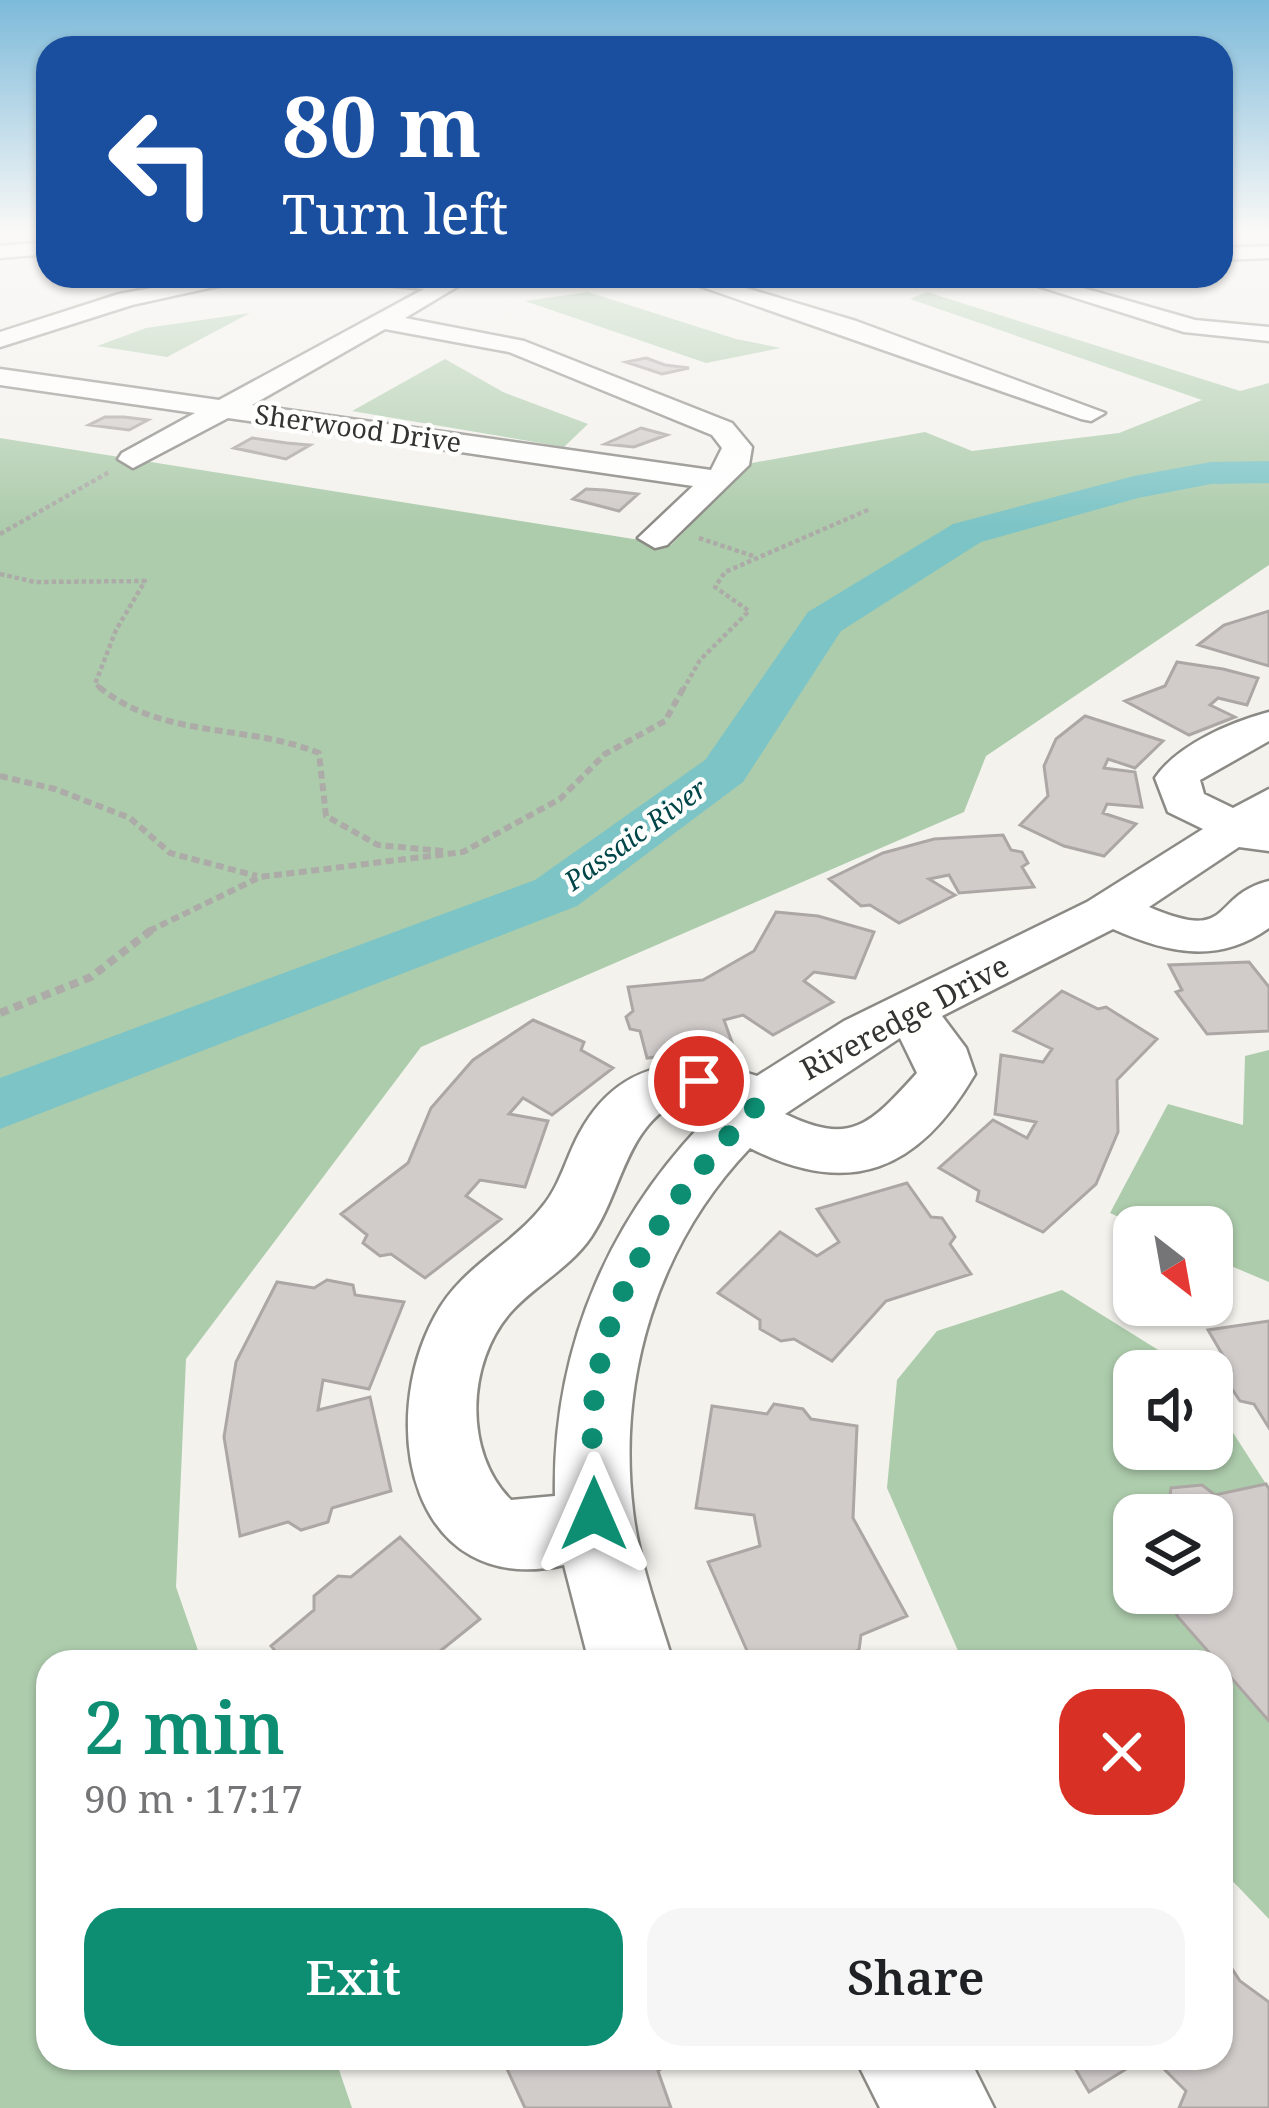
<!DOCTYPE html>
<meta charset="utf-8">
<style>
:root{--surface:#fff;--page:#f6f6f6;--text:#202124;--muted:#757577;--accent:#0d8e73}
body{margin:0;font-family:"Noto Serif",serif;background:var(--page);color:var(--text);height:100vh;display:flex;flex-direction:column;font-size:45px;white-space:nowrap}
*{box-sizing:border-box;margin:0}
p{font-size:39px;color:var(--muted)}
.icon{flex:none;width:66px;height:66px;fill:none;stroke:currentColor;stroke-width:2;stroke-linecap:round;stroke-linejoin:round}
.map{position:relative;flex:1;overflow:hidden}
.side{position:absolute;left:36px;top:1650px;width:1197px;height:420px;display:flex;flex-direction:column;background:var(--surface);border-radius:36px;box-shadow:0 3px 9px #0004}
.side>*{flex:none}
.top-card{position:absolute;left:36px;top:36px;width:1197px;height:252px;border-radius:36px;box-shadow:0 3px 9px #0004;background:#1a4fa0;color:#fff;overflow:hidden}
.needle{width:78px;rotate:149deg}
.buttons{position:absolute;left:1113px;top:1206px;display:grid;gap:24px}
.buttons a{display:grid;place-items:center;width:120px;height:120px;border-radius:24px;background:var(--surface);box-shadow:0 3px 9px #0004;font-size:60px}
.pin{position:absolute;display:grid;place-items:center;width:102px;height:102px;color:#fff;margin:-51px;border:6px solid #fff;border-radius:50%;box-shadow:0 3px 12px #0007}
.me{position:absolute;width:132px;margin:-66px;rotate:0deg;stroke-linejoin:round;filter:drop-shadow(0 0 9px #0008)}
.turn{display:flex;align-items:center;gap:42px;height:252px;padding:0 48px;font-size:54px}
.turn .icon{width:156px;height:156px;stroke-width:2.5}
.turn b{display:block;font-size:84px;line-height:102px}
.round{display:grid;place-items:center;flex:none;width:126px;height:126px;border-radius:36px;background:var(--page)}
.summary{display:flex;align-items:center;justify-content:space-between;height:204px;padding:0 48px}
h1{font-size:72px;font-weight:600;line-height:90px;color:var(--accent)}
.cta{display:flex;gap:24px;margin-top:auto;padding:24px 48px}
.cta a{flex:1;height:138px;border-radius:36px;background:var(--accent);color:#fff;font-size:48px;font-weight:600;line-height:138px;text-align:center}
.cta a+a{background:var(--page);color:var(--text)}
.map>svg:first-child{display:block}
.green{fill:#adccac}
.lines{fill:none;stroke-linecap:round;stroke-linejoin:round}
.river{fill:#7dc4c6;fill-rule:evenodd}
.building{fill:#d1ccca;stroke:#aca7a5;stroke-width:3}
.minor-casing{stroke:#8b8a85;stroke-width:5}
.path-far2{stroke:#acaba7;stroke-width:4.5;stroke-dasharray:4.5 3;stroke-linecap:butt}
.path-far1{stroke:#acaba7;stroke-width:6;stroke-dasharray:8 4.5;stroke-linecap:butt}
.path{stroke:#acaba7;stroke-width:8;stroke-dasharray:9 6;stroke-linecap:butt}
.minor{fill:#fff;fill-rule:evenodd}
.route{stroke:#0d8e73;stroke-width:21;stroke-dasharray:0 37.8}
.labels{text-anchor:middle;stroke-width:9;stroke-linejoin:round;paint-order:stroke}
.far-street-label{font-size:27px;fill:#343432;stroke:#fffffe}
.far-water-label{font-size:27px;font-style:italic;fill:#004648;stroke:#fffffe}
.street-label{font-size:30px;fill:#343432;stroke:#fffffe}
</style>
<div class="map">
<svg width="1269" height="2108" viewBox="0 0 1269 2108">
<rect width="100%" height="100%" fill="#f3f2ed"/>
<path class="green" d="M588,292l148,47 45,9 -75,15 -181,-62z
M927,292l313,99 29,-8v182l-283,191 -22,56 -543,235 -235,312 -10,228 26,75h-154v396h287l17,50h-352v-1670l671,107 81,-82 173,-31 47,19 147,-18 83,-33 -292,-101z
M250,313l-83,44 -70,-11 49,-18z
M445,359l58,33 85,32 -24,23 -212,-36z
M1269,1050v232l-57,-24v-31h-71l-31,-14 58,-109 75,21 2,-69z
M1062,1290l130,81h-58v78h78v-49l54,84 -51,11 -13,-10 -30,3 -3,15 -42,7 7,16v67h32l12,24 37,45h-243l-13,-9 -72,-165 10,-108 40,-49z
M1221,1669l48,52v198l-48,-50z"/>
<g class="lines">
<path class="river" d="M1269,461v22l-58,1 -73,14 -157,44 -140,89 -98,151 -166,124 -577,223v-51l535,-198 170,-120 103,-148 145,-88 181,-48 77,-14z"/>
</g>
<path class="building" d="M646,358l19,7 24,3 -27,6 -36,-12z
M105,417h19l24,3 -19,10 -40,-5z
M641,428l26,7 -33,12 -29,-3z
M252,438l35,5 23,2 -24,14 -52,-11z
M586,489l19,1 33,4 -19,17 -46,-12z
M1269,611v55l-71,-21 26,-20z
M1177,662l46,7 35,9 -11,27 -29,-7 -8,7 25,12 -46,18 -64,-34 40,-15z
M1085,716l78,25 -28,27 -27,-9 -4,9 31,4 7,35 -35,-3 -4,9 33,11 -32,32 -40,-10 -44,-21 28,-29 -4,-30 12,-27z
M1003,835l8,15 11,2 6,11 -6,4 12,20 -75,6 -10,-18 -20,4 26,16 -56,28 -29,-18 -9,1 -32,-27 54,-26 51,-14z
M776,912l42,4 56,16 -19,46 -41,-6 -10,9 29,21 -60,33 -30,-20 -19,5 10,28 -87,10 -7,-27 -10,-2 -4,-12 7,-6 -5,-24 75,-7 51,-29z
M1249,962l20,25v44l-62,3 -31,-42 6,-2 -13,-25z
M1062,991l36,18 8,-2 51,32 -40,41 1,52 -22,52 -53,48 -66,-31 2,-10 -40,-23 54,-48 34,18 9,-16 -41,-8 6,-59 42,7 9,-13 -38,-18z
M533,1020l51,22 -3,8 32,18 -61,47 -29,-17 -14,16 39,7 -23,66 -45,-7 -14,16 35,23 -76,59 -34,-24 -11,2 -17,-13 4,-8 -26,-21 67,-51 23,-55 42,-48z
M907,1183l24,34 11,1 13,19 -5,7 21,30 -85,27 -54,60 -38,-22 -13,2 -21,-12v-9l-42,-27 62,-61 37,24 22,-14 -22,-33z
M327,1280l26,5 2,10 49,7 -35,87 -46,-9 -5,30 52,-13 21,94 -59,17 -4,14 -27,8 -13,-8 -48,14 -16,-99 12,-75 41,-80 37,6z
M1269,1321v107l-15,-24 -14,-3 -14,-21 6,-9 -24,-41z
M774,1404l29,5 8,10 46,7 -4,92 54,98 -46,19 -2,15 -27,11 -14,-8 -22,9h-44l-44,-100 52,-16 -6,-31 -58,-7 16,-102 55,8z
M1266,1484l3,5v232l-91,-104 -12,-24h46v-78h-78v11l-8,-16 43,-7 2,-15 31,-3 13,10z
M400,1537l80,82 -46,37 3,6h-152l-14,-16 43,-36v-14l24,-20 13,1z
M1221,1952l19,29 29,21v106h-90l7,-17 -33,-33h68z
M502,2058h174l-18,13 13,37h-146z
M1069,2058h75l-55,34z"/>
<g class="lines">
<defs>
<path id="minor" d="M48,242v12l-48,4v-12z
M1269,246v12l-48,2v-12z
M216,276h48l-132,29 -132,42v-15l119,-38z
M355,276h120l-70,42 119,23 208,82 20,24 -3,18 -82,80 -12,3 -17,-10 55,-52 -465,-68 -95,50 -15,-9 4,-6 73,-40 -195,-28v-16l219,31 205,-111 -58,-6zM385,329l124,23 203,83 10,13 -11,22 -459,-65z
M671,276h35l150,45 249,92 -14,8 -10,-2z
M1006,276h35l154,44 74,7v14l-85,-9z
M1269,712v29l-69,39 4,14 29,14 36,-19v62l-30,-4 -90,60c86,37 60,-11 120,-26v47c-51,37 -102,25 -156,1l-171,87 24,32 9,26c-56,96 -124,125 -225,74 -93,97 -133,231 -117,363 6,51 25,102 40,151h-84l-25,-97c-153,34 -188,-141 -129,-249 26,-49 74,-68 107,-109 18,-21 24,-49 37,-73 39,-73 104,-81 178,-58l87,-55 243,-119 116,-73 -35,-17 -13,-34c22,-33 76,-56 114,-66zM900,1038l17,35c-47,52 -66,73 -132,41zM679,1101l41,5c-108,104 -168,239 -165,390l-44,4c-48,-48 -44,-137 -1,-187 25,-28 60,-45 81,-76 31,-45 34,-110 88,-136z
M855,2058h114l25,50h-114z"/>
</defs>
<use href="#minor" class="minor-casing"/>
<path class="path-far2" d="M0,534l111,-63
M699,538l54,18
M0,574l35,8 110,-1 -29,49 -21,54 8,6
M683,690l17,-30 49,-49 -34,-24 10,-15 145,-63"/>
<path class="path-far1" d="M99,687c66,53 145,36 220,66l7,63 52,29 65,6
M0,776l55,13 75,29 40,35 87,23
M149,931l111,-54 203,-25 97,-53 45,-45 60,-33 19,-34"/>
<path class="path" d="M0,1013l91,-36 63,-49"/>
<use href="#minor" class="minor"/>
</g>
<linearGradient id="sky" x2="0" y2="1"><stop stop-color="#7dbada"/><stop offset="0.44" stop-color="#faf9f7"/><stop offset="1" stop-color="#faf9f7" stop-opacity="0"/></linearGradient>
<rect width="1269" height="525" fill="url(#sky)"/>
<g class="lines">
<path class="route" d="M594,1514c-1,-34 -3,-69 -1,-103 10,-128 84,-222 169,-311l-63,-19"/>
</g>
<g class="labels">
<g class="far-street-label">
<text transform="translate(358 429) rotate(8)" y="9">Sherwood Drive</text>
</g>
<g class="far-water-label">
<text transform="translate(636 835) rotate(-36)" y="9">Passaic River</text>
</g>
<g class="street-label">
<text transform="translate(905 1018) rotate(-28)" y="10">Riveredge Drive</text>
</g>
</g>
</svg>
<div class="buttons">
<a><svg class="needle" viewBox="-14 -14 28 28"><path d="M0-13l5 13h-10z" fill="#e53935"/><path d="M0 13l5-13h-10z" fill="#757577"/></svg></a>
<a><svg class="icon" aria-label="sound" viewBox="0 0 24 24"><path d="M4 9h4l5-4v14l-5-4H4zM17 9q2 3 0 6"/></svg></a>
<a><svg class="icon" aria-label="layers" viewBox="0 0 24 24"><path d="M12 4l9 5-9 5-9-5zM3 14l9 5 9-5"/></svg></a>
</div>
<div class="pin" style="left:699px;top:1081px;background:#d93025"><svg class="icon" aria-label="arrive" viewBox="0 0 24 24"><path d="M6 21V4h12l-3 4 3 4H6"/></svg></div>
<svg class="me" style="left:594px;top:1514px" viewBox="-20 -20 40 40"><path d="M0-17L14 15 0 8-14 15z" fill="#0d8e73" stroke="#fff" stroke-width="4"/></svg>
<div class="top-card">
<div class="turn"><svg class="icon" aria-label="left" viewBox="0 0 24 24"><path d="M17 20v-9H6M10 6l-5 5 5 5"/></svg><div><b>80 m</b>Turn left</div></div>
</div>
<section class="side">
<div class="summary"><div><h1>2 min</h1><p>90 m · 17:17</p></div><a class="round" style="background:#d93025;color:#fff"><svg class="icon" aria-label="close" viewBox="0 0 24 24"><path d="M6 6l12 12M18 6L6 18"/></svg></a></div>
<div class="cta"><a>Exit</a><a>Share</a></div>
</section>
</div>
